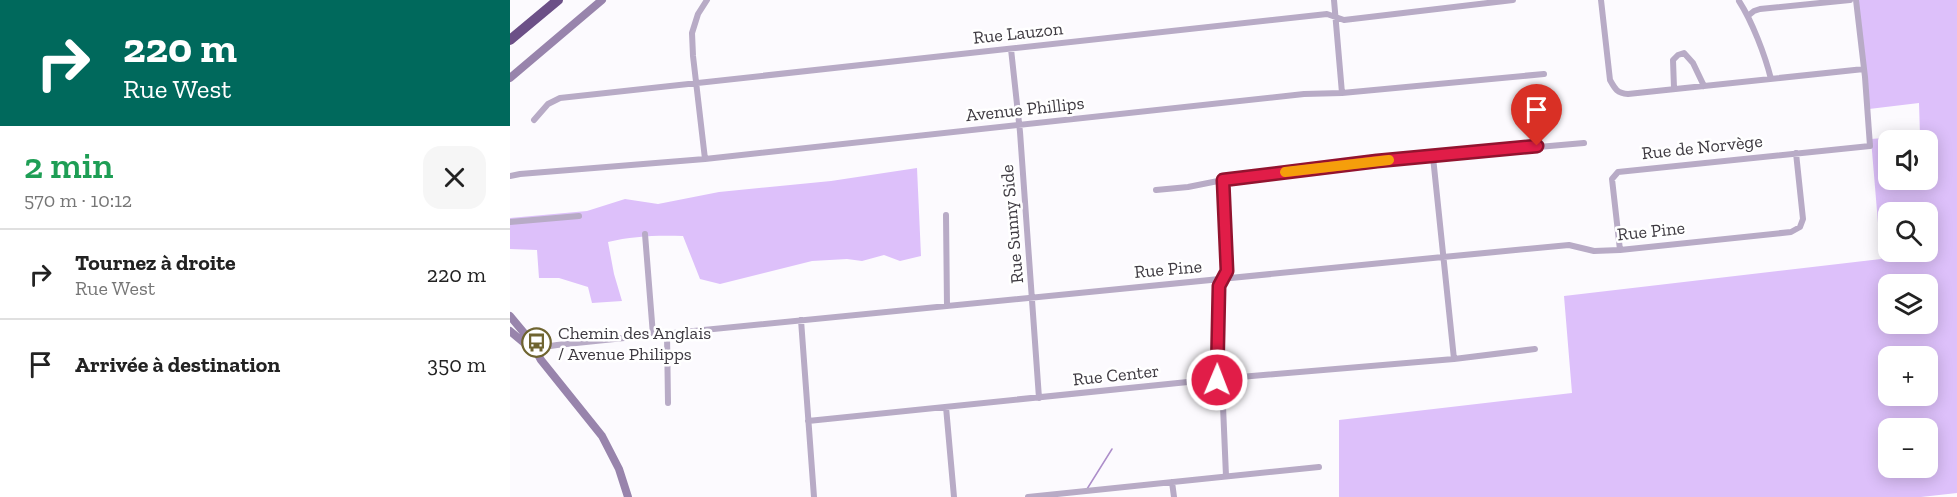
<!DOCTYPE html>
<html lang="fr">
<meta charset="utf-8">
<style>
:root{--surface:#fff;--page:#f6f6f6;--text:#222;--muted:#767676;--line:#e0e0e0}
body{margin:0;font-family:"Zilla Slab",serif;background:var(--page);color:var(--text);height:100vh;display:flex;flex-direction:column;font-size:22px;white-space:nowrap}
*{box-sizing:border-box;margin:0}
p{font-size:20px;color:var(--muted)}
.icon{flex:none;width:33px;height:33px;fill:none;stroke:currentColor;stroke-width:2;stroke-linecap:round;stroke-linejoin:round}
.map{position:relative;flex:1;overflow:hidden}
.sheet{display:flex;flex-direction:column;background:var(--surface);width:510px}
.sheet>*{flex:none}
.guide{background:#00695c;color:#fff;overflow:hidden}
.controls{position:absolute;left:1368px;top:130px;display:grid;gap:12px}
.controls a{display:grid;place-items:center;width:60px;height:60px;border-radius:12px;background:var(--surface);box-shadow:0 3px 15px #0003;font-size:30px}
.pin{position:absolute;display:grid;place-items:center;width:51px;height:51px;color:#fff;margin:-62px -26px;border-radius:50% 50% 50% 0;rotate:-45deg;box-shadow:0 0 6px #0007}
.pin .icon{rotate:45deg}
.me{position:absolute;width:66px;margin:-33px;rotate:1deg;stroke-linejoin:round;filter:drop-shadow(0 0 4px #0008)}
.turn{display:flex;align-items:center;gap:21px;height:126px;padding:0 24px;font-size:27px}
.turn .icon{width:78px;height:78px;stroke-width:2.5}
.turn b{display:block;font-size:42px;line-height:51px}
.round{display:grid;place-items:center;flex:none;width:63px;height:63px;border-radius:18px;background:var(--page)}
.headline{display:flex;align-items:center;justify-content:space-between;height:102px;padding:0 24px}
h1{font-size:36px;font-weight:600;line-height:45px;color:#1e9e55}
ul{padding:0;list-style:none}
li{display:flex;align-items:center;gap:18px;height:90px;padding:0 24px;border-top:2px solid var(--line)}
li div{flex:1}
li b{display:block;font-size:22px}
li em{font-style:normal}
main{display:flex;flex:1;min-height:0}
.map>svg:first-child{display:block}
.green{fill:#ddc0fa;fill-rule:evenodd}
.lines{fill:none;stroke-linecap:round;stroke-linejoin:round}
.stream{stroke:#ad8eca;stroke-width:1.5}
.street{stroke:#b8abc6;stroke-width:6}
.secondary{stroke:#9884ac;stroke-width:8}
.highway{stroke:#6c5087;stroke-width:10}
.route-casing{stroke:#92132f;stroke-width:15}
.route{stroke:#e11d48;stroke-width:10}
.slow{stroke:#f59e0b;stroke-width:10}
.labels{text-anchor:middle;stroke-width:5;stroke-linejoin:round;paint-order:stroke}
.street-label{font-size:18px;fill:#3e3a41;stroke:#fff}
.poi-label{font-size:18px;fill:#3e3a41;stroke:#fff;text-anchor:start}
</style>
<main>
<section class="sheet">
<div class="guide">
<div class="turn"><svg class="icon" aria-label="right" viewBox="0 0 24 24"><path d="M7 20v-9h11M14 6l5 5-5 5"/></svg><div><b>220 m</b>Rue West</div></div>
</div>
<div class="headline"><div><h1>2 min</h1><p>570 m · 10:12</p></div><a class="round"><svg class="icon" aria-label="close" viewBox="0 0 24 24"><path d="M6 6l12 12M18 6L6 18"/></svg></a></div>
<ul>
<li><svg class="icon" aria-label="right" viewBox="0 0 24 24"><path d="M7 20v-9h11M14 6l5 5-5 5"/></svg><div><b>Tournez à droite</b><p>Rue West</p></div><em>220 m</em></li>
<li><svg class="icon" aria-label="arrive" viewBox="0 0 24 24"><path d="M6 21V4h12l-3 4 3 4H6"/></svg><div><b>Arrivée à destination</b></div><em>350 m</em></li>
</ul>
</section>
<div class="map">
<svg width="1447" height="497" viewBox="0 0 1447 497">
<rect width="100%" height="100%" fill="#fcfafe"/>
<path class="green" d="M1347,0h100v493l-36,4h-582v-77l233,-27 -8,-97 317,-37 -10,-120 49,-4 -1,-32 -50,6zM1378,141h40v39h-40zM1378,213h40v39h-40zM1378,285h40v39h-40zM1378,357h40v39h-40zM1378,429h40v39h-40z
M407,168l4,88 -21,5 -16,-6 -22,6 -15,-2 -35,2 -92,23 -20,-5 -17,-43c-25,-1 -51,0 -75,6l6,32 8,27 -30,2 -4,-16 -29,-9h-20l-2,-28 -27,-1v-31l77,-7 38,-12 33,5 61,-12 112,-11z"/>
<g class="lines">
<path class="stream" d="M577,489l25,-40"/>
<path class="street" d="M824,0l8,93
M1091,0l9,80c5,9 7,13 18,14l236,-25
M1229,1c13,20 26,54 32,78
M1239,15l5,-4 6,-2 90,-9
M501,49l9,83 19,266
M1164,88l-1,-28 5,-5 6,-2 9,10 11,23
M24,120l14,-16 12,-6 767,-84 17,6 169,-20
M923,157l21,202
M195,159l-12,-103 -1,-23 6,-19 9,-14
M0,176l10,-2 185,-15 599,-65 38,-1 202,-19
M713,180l4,91 -8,13 -2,95 6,27 3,70
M646,190l32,-3 35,-7 154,-19 207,-18
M436,215l1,91
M0,222l69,-6
M135,234l8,101
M1110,250l-8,-71 6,-7 252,-26 -5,-69 -9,-77
M291,320l13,177
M157,334l1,69
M26,353l8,-6 13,-2 96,-10 790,-78 126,-12 25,6 26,-1 171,-18 9,-5 3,-8 -7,-66
M436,407l8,90
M298,421l409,-42 237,-20 81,-10
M662,482l2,15
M518,497l291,-30"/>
<path class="secondary" d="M0,78l92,-78
M0,316l20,24 11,20 61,76 17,33 9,28
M0,331l25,21"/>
<path class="highway" d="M0,40l48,-40"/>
</g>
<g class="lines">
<defs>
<path id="route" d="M707,380l2,-94 8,-15 -4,-91 154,-19 160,-15"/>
</defs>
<use href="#route" class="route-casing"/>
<use href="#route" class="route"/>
<path class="slow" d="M775,172l104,-12"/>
</g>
<defs>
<symbol id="bus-ring" viewBox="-11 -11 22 22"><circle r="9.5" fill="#fff" stroke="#6f6430" stroke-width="1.5"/><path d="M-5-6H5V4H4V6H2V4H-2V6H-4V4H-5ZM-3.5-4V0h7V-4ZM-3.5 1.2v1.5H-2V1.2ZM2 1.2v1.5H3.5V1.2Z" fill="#6f6430"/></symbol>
</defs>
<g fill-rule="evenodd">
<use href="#bus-ring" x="10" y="326" width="33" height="33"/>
</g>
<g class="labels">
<g class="street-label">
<text transform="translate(508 33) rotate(-6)" y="6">Rue Lauzon</text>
<text transform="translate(515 109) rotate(-6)" y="6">Avenue Phillips</text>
<text transform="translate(1192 147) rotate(-6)" y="6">Rue de Norvège</text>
<text transform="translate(502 224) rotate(-95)" y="6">Rue Sunny Side</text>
<text transform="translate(1141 231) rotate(-6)" y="6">Rue Pine</text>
<text transform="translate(658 269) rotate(-5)" y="6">Rue Pine</text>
<text transform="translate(606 375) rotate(-6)" y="6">Rue Center</text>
</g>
<g class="poi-label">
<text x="48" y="339">Chemin des Anglais<tspan x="48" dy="21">/ Avenue Philipps</tspan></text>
</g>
</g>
</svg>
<div class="controls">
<a><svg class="icon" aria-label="sound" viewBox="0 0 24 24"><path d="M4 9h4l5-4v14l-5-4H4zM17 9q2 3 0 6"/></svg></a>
<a><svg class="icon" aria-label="search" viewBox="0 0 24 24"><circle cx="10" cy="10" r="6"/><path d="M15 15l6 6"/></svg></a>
<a><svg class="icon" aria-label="layers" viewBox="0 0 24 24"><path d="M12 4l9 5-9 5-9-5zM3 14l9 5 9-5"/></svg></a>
<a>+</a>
<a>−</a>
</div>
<div class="pin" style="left:1027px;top:146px;background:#d93025"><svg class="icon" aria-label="arrive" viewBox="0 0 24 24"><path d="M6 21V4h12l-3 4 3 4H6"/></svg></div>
<svg class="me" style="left:707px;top:380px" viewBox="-20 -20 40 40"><circle r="17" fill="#e11d48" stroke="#fff" stroke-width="3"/><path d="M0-11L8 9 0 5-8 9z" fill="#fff"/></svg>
</div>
</main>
